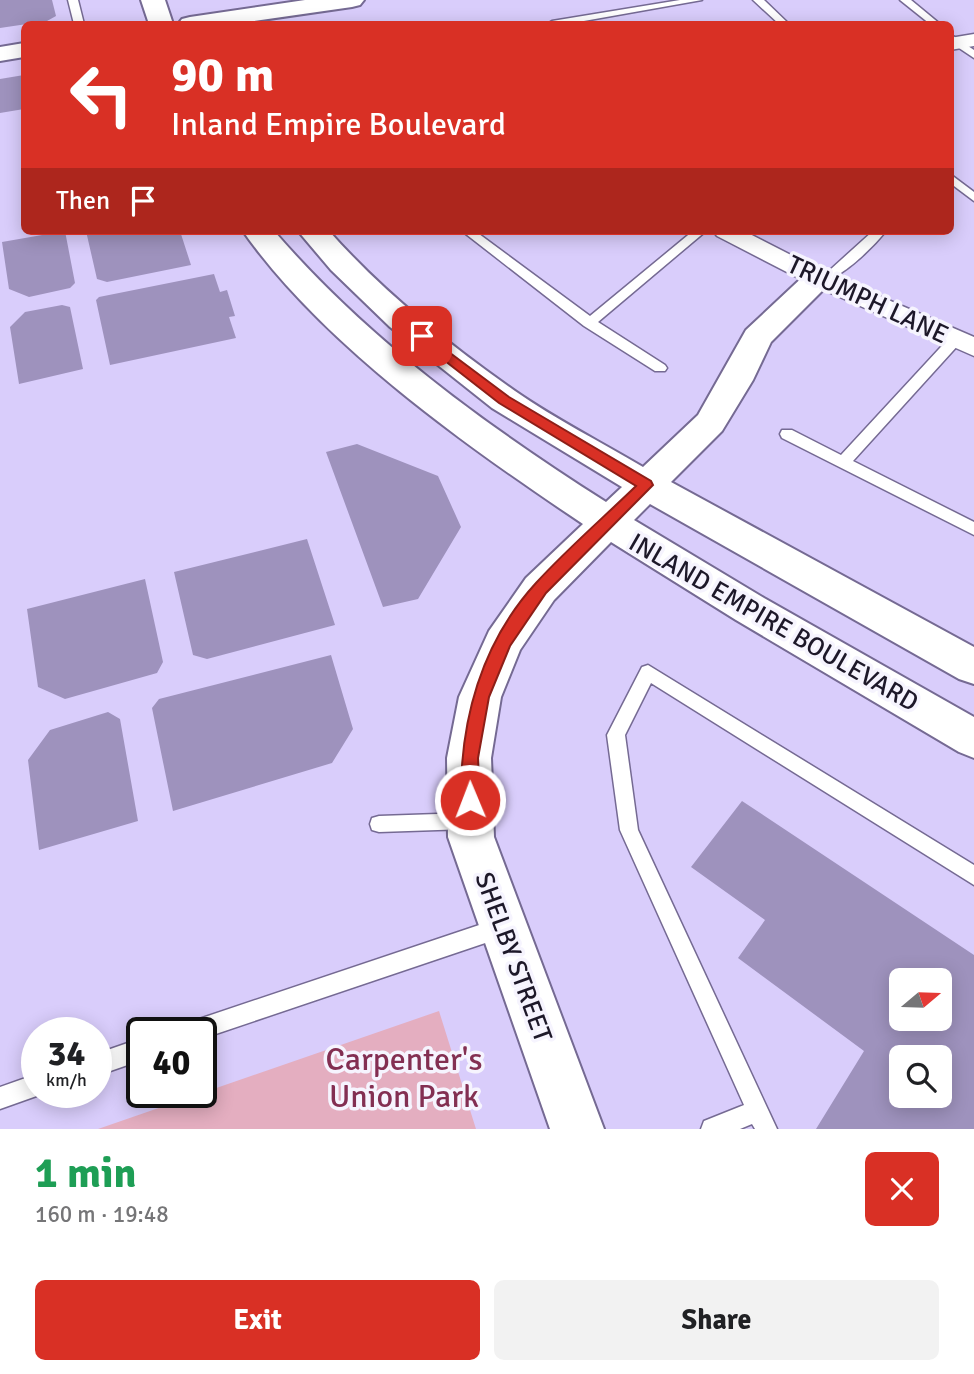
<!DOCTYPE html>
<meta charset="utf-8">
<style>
:root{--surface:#fff;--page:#f2f2f2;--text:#202124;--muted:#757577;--accent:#d93025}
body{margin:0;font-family:Signika,sans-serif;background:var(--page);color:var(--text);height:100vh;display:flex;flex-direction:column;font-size:26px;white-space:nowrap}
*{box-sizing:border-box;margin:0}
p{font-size:23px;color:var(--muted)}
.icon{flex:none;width:38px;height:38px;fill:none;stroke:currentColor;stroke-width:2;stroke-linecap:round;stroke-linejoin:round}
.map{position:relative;height:1129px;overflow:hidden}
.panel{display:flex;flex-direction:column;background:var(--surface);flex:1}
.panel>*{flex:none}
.guide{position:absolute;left:21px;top:21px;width:933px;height:214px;border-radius:10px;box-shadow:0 4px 18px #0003;background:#d93025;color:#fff;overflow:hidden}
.needle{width:46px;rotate:71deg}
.controls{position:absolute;left:889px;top:968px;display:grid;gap:14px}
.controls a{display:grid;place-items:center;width:63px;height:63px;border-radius:10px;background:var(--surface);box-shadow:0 4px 18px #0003;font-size:35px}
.speed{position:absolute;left:21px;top:1017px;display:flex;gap:14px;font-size:35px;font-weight:700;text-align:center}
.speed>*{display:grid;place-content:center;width:91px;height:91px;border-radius:50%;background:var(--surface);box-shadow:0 4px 18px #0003;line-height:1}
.speed small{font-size:18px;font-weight:400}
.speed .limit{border:4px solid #111;border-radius:10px;background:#fff;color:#111}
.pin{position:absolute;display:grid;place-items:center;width:60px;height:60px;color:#fff;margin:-30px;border-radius:14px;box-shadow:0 4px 10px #0006}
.me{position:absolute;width:77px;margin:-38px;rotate:359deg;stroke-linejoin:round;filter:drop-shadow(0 0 5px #0008)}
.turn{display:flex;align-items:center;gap:24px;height:147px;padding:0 35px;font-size:32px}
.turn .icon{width:91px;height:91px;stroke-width:2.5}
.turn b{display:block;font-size:49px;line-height:60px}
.then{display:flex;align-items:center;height:66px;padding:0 35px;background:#0003;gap:14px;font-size:26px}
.round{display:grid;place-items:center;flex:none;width:74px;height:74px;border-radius:10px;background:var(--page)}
.overview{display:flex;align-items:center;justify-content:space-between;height:119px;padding:0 35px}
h1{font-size:42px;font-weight:700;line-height:52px;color:#1e9e55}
.primary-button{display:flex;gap:14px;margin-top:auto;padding:14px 35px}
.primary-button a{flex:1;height:80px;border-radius:10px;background:var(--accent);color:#fff;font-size:28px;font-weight:700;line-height:80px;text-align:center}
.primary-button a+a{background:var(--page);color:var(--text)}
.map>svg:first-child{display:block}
.green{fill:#e4aec0}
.building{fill:#9e92bd;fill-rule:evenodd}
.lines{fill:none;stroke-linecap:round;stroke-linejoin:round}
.lane-casing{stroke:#756a93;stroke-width:3}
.street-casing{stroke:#756a93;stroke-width:3}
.secondary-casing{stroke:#756a93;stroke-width:4}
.lane{fill:#fff;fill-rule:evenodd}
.street{fill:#fff;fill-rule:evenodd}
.secondary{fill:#fff;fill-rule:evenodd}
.route{fill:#d93025;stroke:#8d1f18;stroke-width:2}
.labels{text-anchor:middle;stroke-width:7;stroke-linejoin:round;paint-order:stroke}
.street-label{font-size:26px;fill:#1d1829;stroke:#f6f4fe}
.near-park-label{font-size:32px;fill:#832f52;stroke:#f6f4fe}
</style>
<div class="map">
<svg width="974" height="1129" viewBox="0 0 974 1129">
<rect width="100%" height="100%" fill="#d9cdfb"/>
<path class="green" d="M439,1011l37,118h-379h1z"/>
<path class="building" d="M0,0h52l4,16 -9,5 -47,7z
M24,75v34l-24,4v-34z
M65,231l10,52 -5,5 -41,9 -20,-8 -7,-47z
M86,231h94l11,34 -84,17 -10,-3z
M214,274l6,18 7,-2 8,26 -6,1 7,21 -126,27 -14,-65 3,-3z
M62,305l8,2 13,62 -64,15 -9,-57 15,-15z
M357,444l81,32 23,51 -43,72 -35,8 -57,-155z
M307,539l28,86 -128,34 -14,-4 -19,-83z
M145,579l18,83 -6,11 -92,26 -27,-12 -11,-78z
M331,655l22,74 -21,34 -159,48 -21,-103 7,-9z
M108,712l12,7 18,102 -99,29 -11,-90 22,-30z
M742,801l232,154v174h-158l48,-78 -126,-93 27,-38 -74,-53zM901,980h39v38h-39zM901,1057h39v39h-39z"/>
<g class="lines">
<defs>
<path id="lane" d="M68,0h10l6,24h-10z
M680,0h22l-135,24h-20l5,-3z
M753,0h11l25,24h-10z
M900,0h11l29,24h-10z
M950,34l24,16v8l-24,-16z
M950,174l24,18v9l-24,-18z
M462,231h13l115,85 103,-85h13l-108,91 67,43 2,3 -2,3h-10l-71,-45z
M873,231h13c-13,16 -50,54 -71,51v-6l16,-7z
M956,335l5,1v6l-108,119 121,61v13l-192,-97 -2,-4 2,-4h10l49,25 110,-119z
M648,665l326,200v20l-323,-202 -26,52 13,95 139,299h-22l-3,-5 -12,5h-39l3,-8 40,-16 -124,-275 -13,-95 35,-68z
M467,813l7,2 2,6 -2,6 -7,2 -88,3 -7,-2 -2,-6 2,-6 7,-2z
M503,917l7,3 3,7 -3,7 -7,3 -302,102v-7h-21l3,-7 7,-3z
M142,1038v22l-46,16v-22z
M37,1074v18l8,1 -45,16v-22z"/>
<path id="street" d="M974,34v12l-24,4v-12z
M713,231h31l84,43 146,63v19l-164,-72 -93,-48z"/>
<path id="secondary" d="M141,0h24l8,24h-24z
M305,0h59l-4,5 -8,2 -118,17h-56l4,-5 8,-2z
M24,43v14l-24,4v-14z
M243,231h31c94,109 211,194 332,271l16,-15 -130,-79 -102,-81 -59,-57 -33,-39h31c54,61 119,113 186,160 40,28 86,51 128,76l55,-52 48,-85 62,-58 11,-2 11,2 4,7 -63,63 -18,38 -31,51 -51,51 303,165v37l-15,-5 -309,-175 -16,16 130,78 210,119v41l-15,-6 -223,-132 -125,-78 -57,58 -34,50 -19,47 -10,61 3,79 110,292h-54l-102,-292 -1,-79 12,-61 30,-66 37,-53 57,-54c-114,-76 -261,-180 -340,-293z"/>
</defs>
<use href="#lane" class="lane-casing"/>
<use href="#street" class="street-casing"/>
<use href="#secondary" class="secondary-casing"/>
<use href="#lane" class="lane"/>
<use href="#street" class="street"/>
<use href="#secondary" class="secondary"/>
</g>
<path class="route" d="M422,332l87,65 142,84 2,4 -107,108 -36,53 -21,51 -11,61 2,42 -3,6 -7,3 -6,-3 -3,-6c-1,-79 20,-157 75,-217 31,-34 67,-65 100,-97l-137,-83 -82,-64v-6z"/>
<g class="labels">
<g class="street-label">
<text transform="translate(868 299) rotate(25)" y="9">TRIUMPH LANE</text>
<text transform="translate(774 622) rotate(30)" y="9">INLAND EMPIRE BOULEVARD</text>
<text transform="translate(514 957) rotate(70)" y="9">SHELBY STREET</text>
</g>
<g class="near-park-label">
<text x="404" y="1070">Carpenter's<tspan x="404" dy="37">Union Park</tspan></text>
</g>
</g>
</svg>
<div class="controls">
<a><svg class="needle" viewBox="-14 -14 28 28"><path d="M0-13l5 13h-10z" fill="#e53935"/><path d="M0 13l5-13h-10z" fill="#757577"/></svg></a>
<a><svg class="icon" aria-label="search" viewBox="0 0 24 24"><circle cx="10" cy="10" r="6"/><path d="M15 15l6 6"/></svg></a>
</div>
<div class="speed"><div>34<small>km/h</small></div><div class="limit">40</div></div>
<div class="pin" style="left:422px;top:336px;background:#d93025"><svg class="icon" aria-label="arrive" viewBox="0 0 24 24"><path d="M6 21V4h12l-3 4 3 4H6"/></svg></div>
<svg class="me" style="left:470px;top:800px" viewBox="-20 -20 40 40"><circle r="17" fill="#d93025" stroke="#fff" stroke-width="3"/><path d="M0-11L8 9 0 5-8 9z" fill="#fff"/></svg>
<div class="guide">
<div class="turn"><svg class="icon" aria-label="left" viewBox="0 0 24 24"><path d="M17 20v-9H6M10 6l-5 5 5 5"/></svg><div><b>90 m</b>Inland Empire Boulevard</div></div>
<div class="then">Then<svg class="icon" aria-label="arrive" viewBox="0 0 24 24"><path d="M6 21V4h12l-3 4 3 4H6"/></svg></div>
</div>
</div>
<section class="panel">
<div class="overview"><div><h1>1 min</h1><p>160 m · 19:48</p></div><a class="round" style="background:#d93025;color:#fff"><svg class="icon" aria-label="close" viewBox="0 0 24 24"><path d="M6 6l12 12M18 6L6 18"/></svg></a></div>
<div class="primary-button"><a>Exit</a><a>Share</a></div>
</section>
